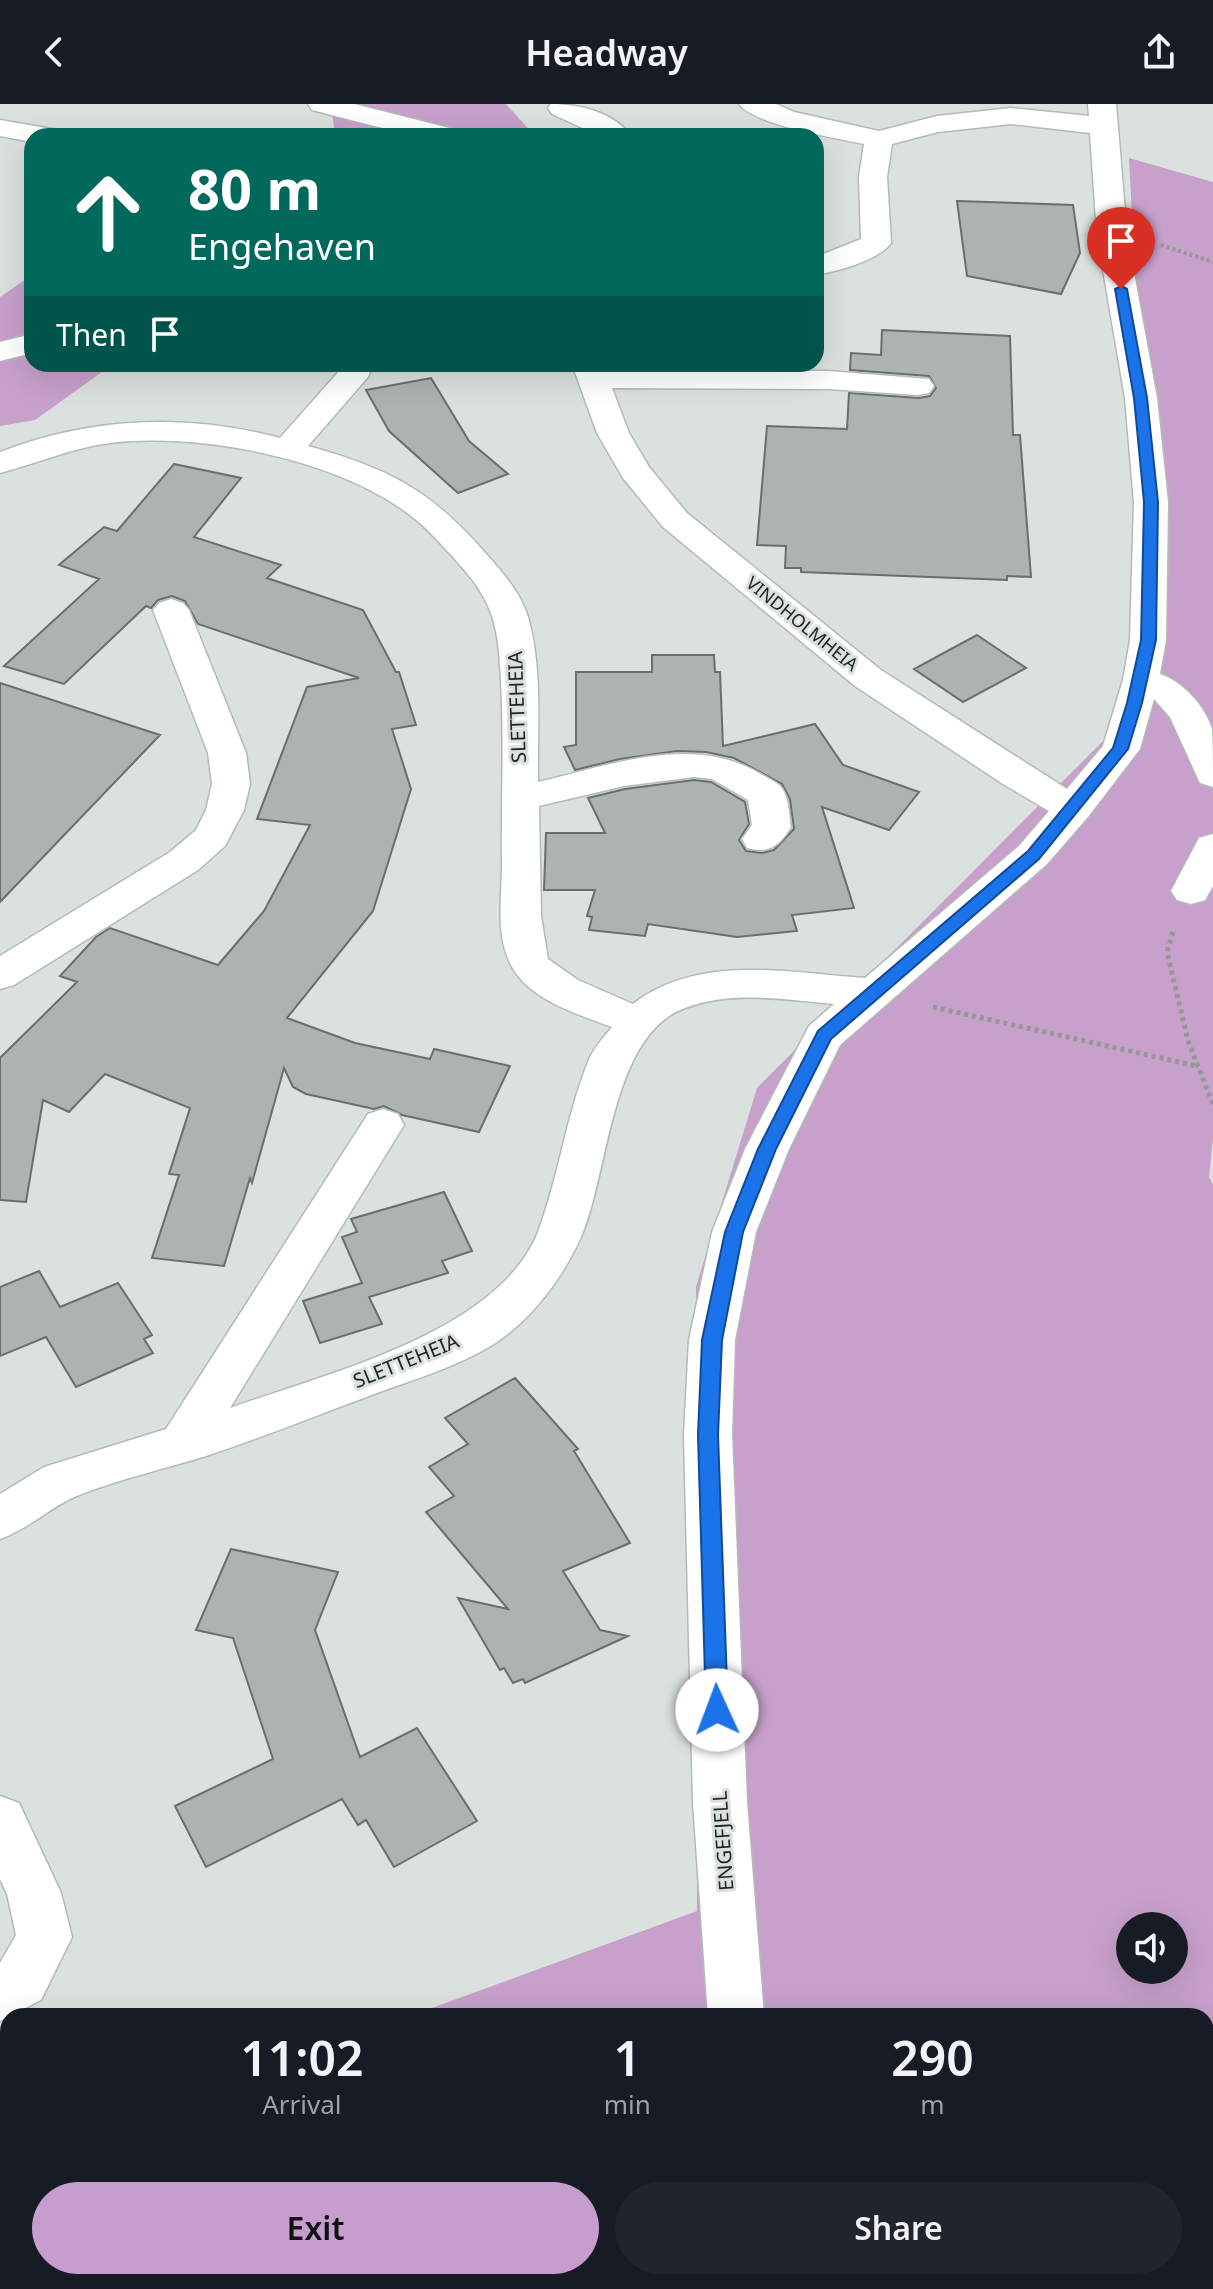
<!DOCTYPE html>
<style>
:root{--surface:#171b24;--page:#20242c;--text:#f1f3f6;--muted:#9ea1a6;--accent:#c69dce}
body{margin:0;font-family:"Noto Sans",sans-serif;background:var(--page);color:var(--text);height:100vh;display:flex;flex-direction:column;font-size:30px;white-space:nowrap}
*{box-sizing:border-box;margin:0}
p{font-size:26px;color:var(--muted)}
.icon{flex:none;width:44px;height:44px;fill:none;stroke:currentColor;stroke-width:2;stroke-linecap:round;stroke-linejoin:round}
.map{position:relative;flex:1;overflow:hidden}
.drawer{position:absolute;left:0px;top:1904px;width:1214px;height:282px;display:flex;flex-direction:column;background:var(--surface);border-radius:24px 24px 0 0;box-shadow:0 8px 32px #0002}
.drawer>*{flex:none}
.hud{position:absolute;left:24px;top:24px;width:800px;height:244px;border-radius:24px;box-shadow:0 8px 32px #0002;background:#00695c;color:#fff;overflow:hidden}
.fabs{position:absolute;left:1116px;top:1808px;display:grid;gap:16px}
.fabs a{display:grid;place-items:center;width:72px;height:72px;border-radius:50%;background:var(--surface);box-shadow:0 8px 32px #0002;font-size:40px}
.pin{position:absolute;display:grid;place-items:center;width:68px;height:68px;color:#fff;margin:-82px -34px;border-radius:50% 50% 50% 0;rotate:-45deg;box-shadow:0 0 8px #0007}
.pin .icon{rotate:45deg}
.me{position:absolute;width:88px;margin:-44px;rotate:358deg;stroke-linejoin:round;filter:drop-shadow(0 0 6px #0008)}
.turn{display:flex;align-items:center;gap:28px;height:168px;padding:0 32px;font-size:36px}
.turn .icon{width:104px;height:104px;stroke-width:2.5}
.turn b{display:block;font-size:56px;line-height:68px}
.then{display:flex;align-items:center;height:76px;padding:0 32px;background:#0003;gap:16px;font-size:30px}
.eta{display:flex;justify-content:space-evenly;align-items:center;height:136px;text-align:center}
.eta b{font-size:48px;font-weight:600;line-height:56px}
.action{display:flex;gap:16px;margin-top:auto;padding:16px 32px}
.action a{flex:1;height:92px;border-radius:48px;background:var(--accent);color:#111;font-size:32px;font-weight:600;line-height:92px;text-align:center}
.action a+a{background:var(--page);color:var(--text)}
header{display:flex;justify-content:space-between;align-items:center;height:104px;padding:0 32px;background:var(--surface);font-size:36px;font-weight:600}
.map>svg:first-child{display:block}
.forest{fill:#c7a0cb;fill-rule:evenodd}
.building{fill:#adb3b1;stroke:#6a6f6d;stroke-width:2}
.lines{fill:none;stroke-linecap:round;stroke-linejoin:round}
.minor-casing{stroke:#b4bab8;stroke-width:3}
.path-far1{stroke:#949897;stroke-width:4;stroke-dasharray:3 3;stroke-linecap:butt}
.path{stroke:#949897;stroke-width:5;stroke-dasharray:4 4;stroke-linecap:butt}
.minor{fill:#fff;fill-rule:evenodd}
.route{fill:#1a73e8;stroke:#114b97;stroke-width:2}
.labels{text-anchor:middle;stroke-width:6;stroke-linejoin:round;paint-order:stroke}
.far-street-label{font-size:18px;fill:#222524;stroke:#dbe1df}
.street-label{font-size:20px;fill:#222524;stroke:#dbe1df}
</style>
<header><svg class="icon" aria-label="back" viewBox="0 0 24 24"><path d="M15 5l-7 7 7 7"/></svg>Headway<svg class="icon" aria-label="share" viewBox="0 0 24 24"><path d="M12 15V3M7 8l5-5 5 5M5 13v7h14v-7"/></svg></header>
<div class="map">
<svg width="1213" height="2185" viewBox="0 0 1213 2185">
<rect width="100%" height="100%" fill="#dbe1df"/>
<path class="forest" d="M331,0h175l29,32h-200z
M1129,54l84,24v956l-4,39 4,8v1104h-1144l2,-7h1135v-266h-796l287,-105 -1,-624 61,-199 356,-357 42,-80zM1130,1822h44v44h-44z
M32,171v89h81l-78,56 -35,6v-129z"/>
<path class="building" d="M957,97l116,4 7,48 -19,41 -94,-18z
M882,226l128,6 3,99h7l11,142 -24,-1v4l-206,-8v-4h-16l1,-22 -29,-1 10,-119 80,3 2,-36 70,5 11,-2 6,-8 -7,-12 -79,-6 1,-17 30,2z
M431,274l38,63 39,33 -50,19 -69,-62 -23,-41z
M174,360l67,14 -47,59 87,28 -14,13 96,32 33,62h3l17,53 -24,4 19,60 -38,122 -86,107 68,25 75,16 4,-10 76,17 -31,66 -77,-17 -18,-9 -10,3 -68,-15 -13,-7 -9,-19 -32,115 -2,-5 -26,88 -72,-8 27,-83 -10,-1 21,-66 -85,-34 -36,38 -26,-12 -17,102 -26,-2v-142l77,-76 -17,-6 36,-39 14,-9 108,37 46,-54 46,-86 -53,-6 50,-132 52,-9 -161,-54 -13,-23 -13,-5 -14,4 -7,8 -5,-2 -82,78 -60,-18 95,-87 -40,-14 45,-38 13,4z
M977,531l49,33 -63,34 -49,-33z
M652,551h62l1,17h5l3,74 92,-22 28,41 76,27 -30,38 -67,-23 32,101 -62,7 5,16 -60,6 -89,-13 -3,12 -56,-6 3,-13 -5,-1 8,-26h-51l2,-57h59l-17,-35 37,-9 69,-9 17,2 34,20 4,22 -10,16 7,11 16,2 12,-3 20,-21 -4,-30 -8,-15 -48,-26 -28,-6 -29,-1 -57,8 -45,11 -11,-23 12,-2v-73h76z
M0,579l160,52 -160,167z
M444,1088l28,59 -30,10 6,12 -79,24 13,27 -62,19 -17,-42 59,-18 -20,-46 15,-5 -6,-13z
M39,1167l21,36 58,-24 34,52 -8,4 9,14 -77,34 -30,-50 -46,19v-69z
M515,1274l63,71 -4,2 56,92 -67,28 37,59 28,6 -103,47 -2,-4 -10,4 -9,-15 -4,2 -42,-72 50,11 -82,-97 28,-16 -25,-29 39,-23 -23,-26z
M231,1445l107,23 -23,58 45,127 57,-29 60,93 -83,46 -28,-47 -8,5 -16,-26 -136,68 -31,-61 98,-47 -40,-121 -37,-8z"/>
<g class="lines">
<defs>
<path id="minor" d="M308,0h46l103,26 4,6h-47l-102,-26z
M551,0c27,0 63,8 80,32h-31l-48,-22 -4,-6z
M739,0h37l18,8 85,19 58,-15 74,-8 78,8 -1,-12h28l11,131 30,163 11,104 -2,138 -6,34c22,7 45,32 52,55 1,16 1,41 1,58l-13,-4 -30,-66 -16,-18 -14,50 -53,69 -40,46 -207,181 -51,104 -33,83 -21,108 -3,95 15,367 17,214h-56l-15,-214 -9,-367 5,-95 23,-108 33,-83 64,-123 25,-22c-49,-4 -102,-14 -149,4 -75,27 -76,166 -104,229 -19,42 -49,82 -87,107 -35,22 -79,35 -117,49 -57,21 -113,44 -171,63 -42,13 -86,23 -127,39 -28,11 -50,34 -79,44v-45l44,-27 122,-38 202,-315 15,-5 15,5 6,11 -174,283c95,-34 268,-75 308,-176 21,-55 28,-116 50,-170 5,-13 15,-24 24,-35 -35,-13 -83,-27 -101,-62 -16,-30 -9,-69 -9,-101 -1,-66 3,-133 -2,-199 -1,-20 -4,-41 -12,-59 -8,-19 -22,-34 -35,-49 -14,-15 -27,-30 -43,-42 -73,-56 -209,-83 -300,-72 -39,5 -72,20 -110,30v-21c90,-35 187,-39 280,-14l61,-69v-5h32l-5,13 -60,69c83,23 124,45 180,110 16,18 33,38 40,61 15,53 9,111 10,165 70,-16 153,-49 221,-9 6,4 16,8 21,13 9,9 9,29 11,41 -12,19 -21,27 -44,21l-5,-9 10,-14 -4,-25 -36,-21 -18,-2 -70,9 -85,20 2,110 7,43 30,21 55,24c65,-51 156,-31 232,-26l154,-132 30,-35 -46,-27 -148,-98 -192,-159 -40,-49 -26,-45 -25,-69h32l1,5 223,2 101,8 5,7 -5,7 -11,2 -90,-6 -216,-1 17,45 20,34 38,46 194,157 186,119 36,-43 20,-66 7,-40 4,-138 -9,-104 -28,-163 -7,-102 -79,-9 -73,8 -46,12 -5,33 4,66c-13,18 -54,28 -75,32v-18l45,-18 -2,-62 5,-33c-27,-6 -110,-19 -125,-40z
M0,16l58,10 4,6h-30v6l-32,-6z
M32,230v19l-32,8v-19z
M171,495l12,4 6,7 57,143 4,31 -6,26 -19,36 -27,24 -184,115 -14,4v-33l170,-104 26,-22 10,-20 6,-26 -4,-31 -55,-143 6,-7z
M1213,730v52l-8,14 -14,4 -14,-4 -6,-9 28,-53z
M0,1692l19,7 42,90 11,44 -31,63 -41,21v-58l16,-28 -9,-41 -7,-15z
M770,2178h60l3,7h-60z"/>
</defs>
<use href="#minor" class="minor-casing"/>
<path class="path-far1" d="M1161,141l52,17"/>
<path class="path" d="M1173,828l-6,20 21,89 25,63
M933,903l264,59"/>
<use href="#minor" class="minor"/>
</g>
<path class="route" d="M1121,182l6,3 20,109 11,104 -2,138 -14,63 -14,46 -89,110 -208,180 -55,110 -33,83 -21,108 -4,95 10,275 -4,7 -7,3 -8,-3 -3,-7 -8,-275 4,-95 23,-108 33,-83 60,-118 210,-180 85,-103 14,-45 14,-63 3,-138 -10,-104 -19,-109z"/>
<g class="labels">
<g class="far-street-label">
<text transform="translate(802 520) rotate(39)" y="6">VINDHOLMHEIA</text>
</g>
<g class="street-label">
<text transform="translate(517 603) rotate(-92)" y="7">SLETTEHEIA</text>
<text transform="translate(406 1257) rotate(-22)" y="7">SLETTEHEIA</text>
<text transform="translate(723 1737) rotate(-94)" y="7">ENGEFJELL</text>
</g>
</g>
</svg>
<div class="fabs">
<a><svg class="icon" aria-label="sound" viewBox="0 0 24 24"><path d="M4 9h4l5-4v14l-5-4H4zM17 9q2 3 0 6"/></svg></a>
</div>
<div class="pin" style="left:1121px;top:185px;background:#d93025"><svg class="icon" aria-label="arrive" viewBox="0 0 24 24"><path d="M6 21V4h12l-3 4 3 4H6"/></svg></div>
<svg class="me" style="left:717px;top:1606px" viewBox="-20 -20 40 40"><circle r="19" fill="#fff"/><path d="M0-13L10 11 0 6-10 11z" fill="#1a73e8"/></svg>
<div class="hud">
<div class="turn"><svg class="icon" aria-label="ahead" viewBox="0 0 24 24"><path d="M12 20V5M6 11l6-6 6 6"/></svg><div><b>80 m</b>Engehaven</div></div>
<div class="then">Then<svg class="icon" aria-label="arrive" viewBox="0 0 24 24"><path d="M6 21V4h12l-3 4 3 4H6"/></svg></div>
</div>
<section class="drawer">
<div class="eta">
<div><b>11:02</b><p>Arrival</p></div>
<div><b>1</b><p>min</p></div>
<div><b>290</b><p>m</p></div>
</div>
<div class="action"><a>Exit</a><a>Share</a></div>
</section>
</div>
